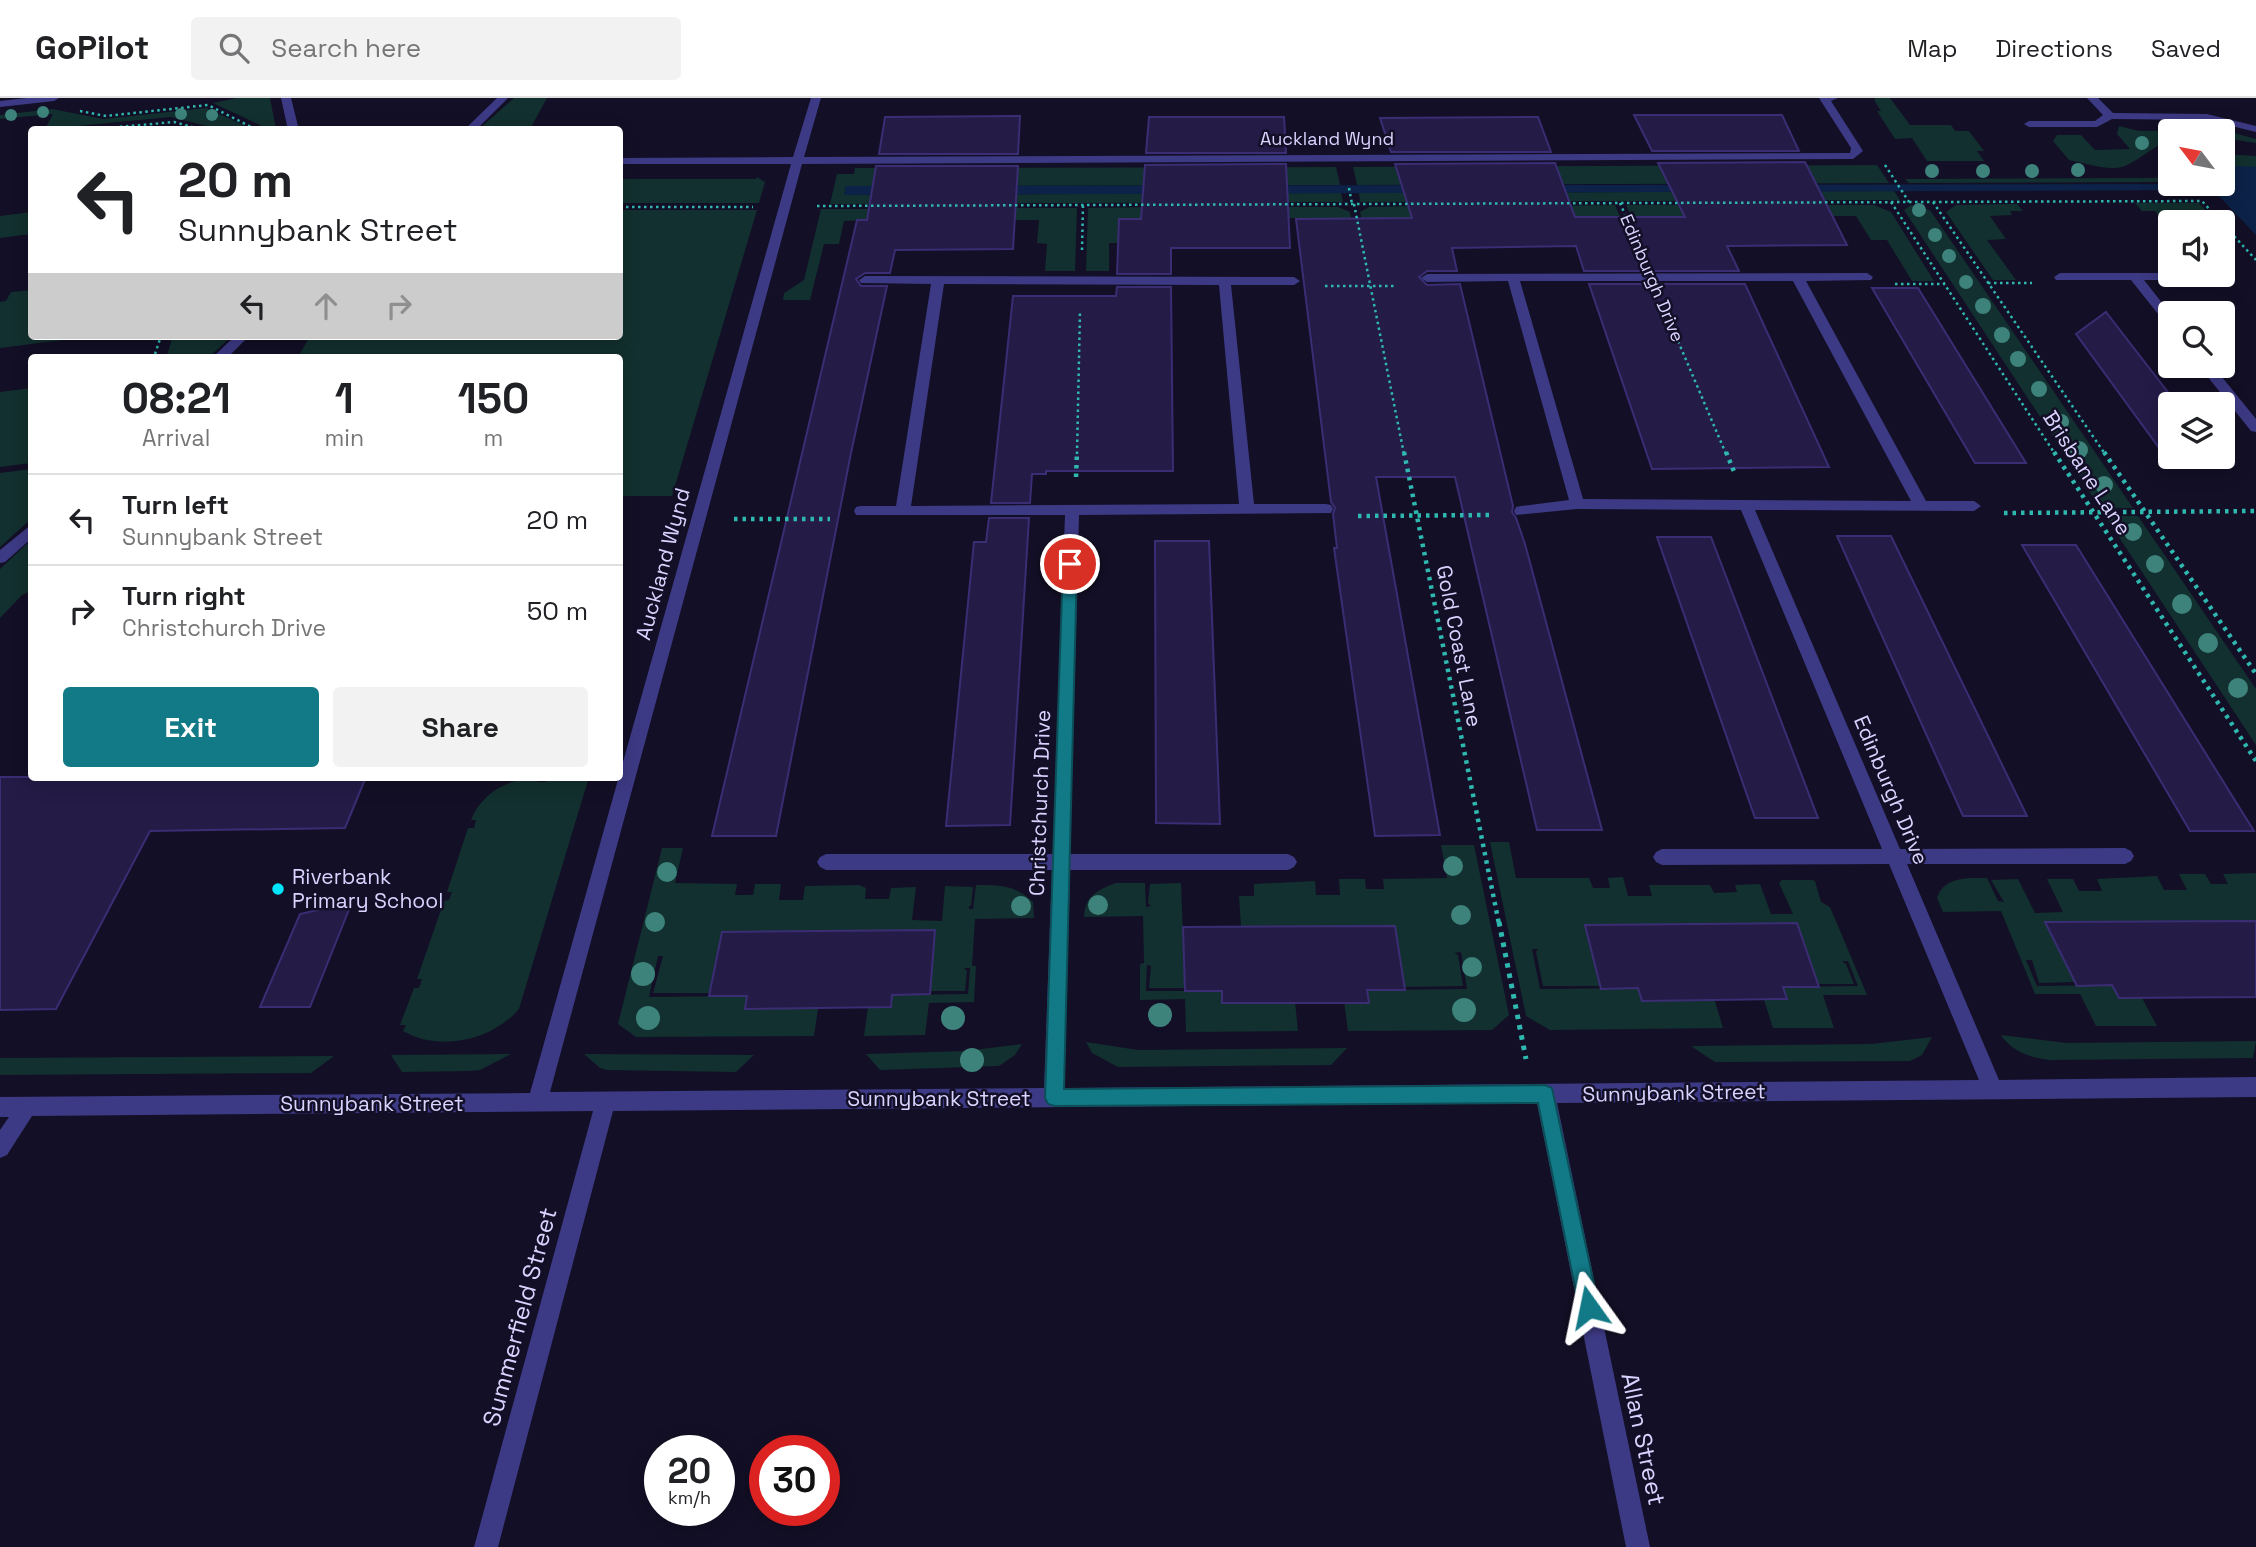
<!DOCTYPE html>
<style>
:root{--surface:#fff;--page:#f2f2f2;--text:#202124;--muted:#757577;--line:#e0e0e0;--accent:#127987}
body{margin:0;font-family:"Space Grotesk",sans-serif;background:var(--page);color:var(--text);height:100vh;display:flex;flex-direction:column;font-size:26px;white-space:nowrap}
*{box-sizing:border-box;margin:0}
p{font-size:23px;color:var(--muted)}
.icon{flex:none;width:38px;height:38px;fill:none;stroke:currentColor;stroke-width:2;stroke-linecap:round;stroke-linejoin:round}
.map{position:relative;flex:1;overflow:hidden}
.side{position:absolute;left:28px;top:256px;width:595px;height:427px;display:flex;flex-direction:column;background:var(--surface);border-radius:7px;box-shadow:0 4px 18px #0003}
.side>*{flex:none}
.hud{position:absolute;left:28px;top:28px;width:595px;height:214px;border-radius:7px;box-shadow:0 4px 18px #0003;background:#fff;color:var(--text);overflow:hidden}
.needle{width:46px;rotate:302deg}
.fabs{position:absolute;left:2158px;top:21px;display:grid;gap:14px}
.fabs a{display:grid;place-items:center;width:77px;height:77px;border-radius:7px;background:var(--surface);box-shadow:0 4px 18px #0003;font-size:35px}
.speed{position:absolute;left:644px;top:1337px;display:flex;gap:14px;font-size:35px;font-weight:700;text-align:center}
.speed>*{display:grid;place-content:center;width:91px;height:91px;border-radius:50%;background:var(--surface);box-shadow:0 4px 18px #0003;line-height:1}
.speed small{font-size:18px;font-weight:400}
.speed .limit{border:10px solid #d22;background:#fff;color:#111}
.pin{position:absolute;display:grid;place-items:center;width:60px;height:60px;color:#fff;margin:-30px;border:4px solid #fff;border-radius:50%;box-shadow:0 2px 7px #0007}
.me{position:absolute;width:77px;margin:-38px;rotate:348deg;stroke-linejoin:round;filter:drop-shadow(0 0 5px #0008)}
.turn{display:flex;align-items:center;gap:24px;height:147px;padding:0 35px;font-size:32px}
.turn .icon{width:91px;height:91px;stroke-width:2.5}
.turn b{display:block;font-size:49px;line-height:60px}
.lanes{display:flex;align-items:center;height:66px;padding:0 35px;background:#0003;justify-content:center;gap:35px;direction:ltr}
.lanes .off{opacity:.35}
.eta{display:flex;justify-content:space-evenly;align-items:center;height:119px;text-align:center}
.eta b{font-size:42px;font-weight:600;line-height:49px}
.button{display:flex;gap:14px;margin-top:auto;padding:14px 35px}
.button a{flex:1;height:80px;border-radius:7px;background:var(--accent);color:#fff;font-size:28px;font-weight:600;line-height:80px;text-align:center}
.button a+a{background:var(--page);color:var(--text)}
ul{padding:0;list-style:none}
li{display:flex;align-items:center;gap:21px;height:91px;padding:0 35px;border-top:2px solid var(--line)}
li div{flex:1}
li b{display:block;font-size:26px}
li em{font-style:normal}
header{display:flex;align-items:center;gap:42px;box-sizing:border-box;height:98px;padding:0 35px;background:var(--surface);border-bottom:2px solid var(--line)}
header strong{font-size:33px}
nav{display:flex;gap:38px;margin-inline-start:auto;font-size:24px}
.search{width:490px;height:63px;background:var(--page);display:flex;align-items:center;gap:18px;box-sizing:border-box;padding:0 24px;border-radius:7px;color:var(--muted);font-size:26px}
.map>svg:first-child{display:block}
.green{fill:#12302f}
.water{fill:#0c2248}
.building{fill:#241b47;stroke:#3b2d73;stroke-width:2}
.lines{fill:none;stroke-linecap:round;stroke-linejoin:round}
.path-far2{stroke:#2fb8b0;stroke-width:2.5;stroke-dasharray:2.5 3.5;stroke-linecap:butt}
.path-far1{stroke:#2fb8b0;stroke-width:4.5;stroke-dasharray:3.5 5;stroke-linecap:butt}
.path{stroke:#2fb8b0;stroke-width:5;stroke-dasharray:4.5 6;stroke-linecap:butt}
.minor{fill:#3d3a85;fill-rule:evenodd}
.tree{fill:#3d827b}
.route{fill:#127987;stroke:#0c4f58;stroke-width:2}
.poi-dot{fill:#00e5ff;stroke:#130f26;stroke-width:2.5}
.labels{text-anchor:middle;stroke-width:5;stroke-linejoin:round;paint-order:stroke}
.far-street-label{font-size:18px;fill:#d9d4ff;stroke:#130f26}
.street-label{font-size:21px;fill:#d9d4ff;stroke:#130f26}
.poi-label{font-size:21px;fill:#d9d4ff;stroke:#130f26;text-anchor:start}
.near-street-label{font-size:24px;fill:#d9d4ff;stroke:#130f26}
</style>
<header>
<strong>GoPilot</strong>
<div class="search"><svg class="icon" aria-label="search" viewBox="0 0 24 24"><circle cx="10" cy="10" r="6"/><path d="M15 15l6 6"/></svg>Search here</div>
<nav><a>Map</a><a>Directions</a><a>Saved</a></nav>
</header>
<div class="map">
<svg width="2256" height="1449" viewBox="0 0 2256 1449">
<rect width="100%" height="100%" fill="#130f26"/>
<path class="green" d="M237,0h33l6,31h-13l-1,-3 -49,-23z
M514,0h33l-17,31h-51z
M1876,0h14l20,27h41l4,6h14l15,20h-7l7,10h-57l-15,-23 -17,1 -18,-28h4l-7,-11z
M206,10l46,21h-33l-48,-12 -126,12 8,-15 -53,5v-4l52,-6 51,10z
M2119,28l20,5 69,-1 1,-4 47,13v4l-33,-5 -1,-7h-52v10c-18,5 -28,18 -45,25 -16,6 -40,-3 -56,-6l-16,-19 4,-6h24l14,15 35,-1 -13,-15z
M2222,56l34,2v11l-33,1z
M1877,67l12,18 -532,2 -4,-18z
M1336,69l4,18 -494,1 -2,9 497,-2 2,9 -513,2 7,-30h17l1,-6z
M2170,78v6l-261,1 -4,-4 248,-1z
M757,79l8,5 -6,21h-139v-24h136z
M1894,93l6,9 -540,2 -1,-9z
M2135,105h64l18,19h-28l-7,-7h-24l-3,-4h-13z
M2017,106l6,7h-13l2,4 -22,1 16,23 -19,1 29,40h-23l-47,-68 10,-7z
M1615,107l27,63 -100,-62z
M1626,107h68l-9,12h-22l-10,51z
M1812,107h62l17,7 43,69h-22l-25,-41h-16l-15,-24h-24z
M1911,107l19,5 203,298h-33l-196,-298z
M1423,108l-11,12h-22l5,24 -20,41 -15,-71 9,-5z
M1155,109l-14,12h-22v24h-10v28h-23l2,-63z
M1274,109h64l12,5 13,71 -46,-40 -4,-25h-24l-1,-3z
M1002,110h75l-2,63h-30l2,-27 -10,-1 2,-23h-24z
M821,111h62l-15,7 -1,4 -23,1 -5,23h-15l-14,56h-27l1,-7 20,-13z
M620,112h137l-85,286h-52v-139h-322l12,-21h310z
M31,114v22l-31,4v-22z
M31,192l1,46h62l-94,12v-46l6,-1 5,-9z
M173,238h59l-23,21h-60l18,-2z
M31,290v75l-31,4v-75z
M31,371v50l-31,28v-74z
M2105,418h33l118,173v56z
M31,442v51l-9,4 -22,23v-49z
M589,679l-70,232c-27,32 -80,43 -116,22l3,-6h-6l14,-37h5l3,-9h-5l27,-78 5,-1 3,-8h-5l21,-64h6l2,-8h-5c11,-28 38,-42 67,-42l-1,4h9l2,-4z
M1490,744h19l7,36h73l4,10h17l-2,-10 15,-1 5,19h24l-3,-11h61l4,8 23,-1 -2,-7 25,-1 11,30h22l-14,-31 3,-3h30l3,1 6,21 9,5 37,88h-44l11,33h-61l-9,-28h23l-4,-13 75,-1 -10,-25h-6l4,3 8,20h-36l-21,-61 -211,3 14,60h-57l-7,-34 2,-3h-6l8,40 98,-1 4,13 69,-13 12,40 -173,2 -24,-14z
M1441,747h33l35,170 -17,15 -144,1 -4,-29 23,-12 100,-1 -6,-37 -7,1 4,2 5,31 -59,1 -9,-61 -154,1 -2,-31h15v-12l61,-3 1,14h24l-1,-16h26l1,10h18l-1,-10 64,-1z
M662,750h21l-8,35 62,1 -2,11h18l2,-11h26l-2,16h24l2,-14 54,-1 7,3 -1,11h24l2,-11 25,-1 -4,33 30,1 3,-35 28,1 -2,19h-2v3h4l3,-24c23,0 40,0 57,17l1,16 -59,1 -3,47h4l-2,36 -45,1 -4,32 -61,1 4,-29h23l1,-12 76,-1 2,-26h-6l3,3 -2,20h-35l4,-61 -212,2 -13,61h-56l10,-37h-5l-9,41 98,-1 -2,13 75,-14 -6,41 -178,1 -18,-13z
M2256,775v48l-210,2 29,59 -36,1 -7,-23h-6l11,26 75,-1 30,13 15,28h-61l-16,-32h-45l-34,-83 -58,1 -6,-14c7,-22 31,-20 50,-20l11,23 6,1 -13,-22 27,-1 17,34 28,-1 -16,-33h26l6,12h23l-5,-12 60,-3 7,14h23l-8,-16h26l6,10h17l-5,-10z
M1116,785h29l1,24 5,-1 -3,-3 2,-19 31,-1 4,105h-36l2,-22 -4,-1 -1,26h76v12h47l25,-12 4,40 -112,1 -1,-33 -45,1v-36l4,-1 -1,-47 -59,1c1,-21 13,-27 32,-34z
M2001,937l65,8 190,-2 -3,17 -204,2c-18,-2 -38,-9 -48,-25z
M1932,939l-10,18 -12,6 -195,1 -24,-16 180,-2z
M1086,944l52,8 209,-2 -16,17 -213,2 -26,-14z
M1022,946l-7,11 -16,11 -119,4 -14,-16 100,-3z
M511,956l-31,16 -10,1 -68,1 -11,-17z
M584,956l170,1 -18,17 -129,-2 -7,-2z
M334,958l-23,17 -311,2v-17z"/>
<path class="water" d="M2240,68l16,1v68l-43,-45 -1369,5 2,-9 1376,-2 1,-16z"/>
<path class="building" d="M1634,17h148l17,36h-147z
M1020,18l-2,38h-139l6,-37z
M1149,19h135l2,36h-140z
M1538,19l13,35h-160l-11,-34z
M1805,64l42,83 -120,1 12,25h-155l-8,-25 -124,2 5,23h-30l-8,6 8,8 33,-1 53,222 -1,6 4,6 9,26 77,286h-65l-82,-353h-79l64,358 -65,1 -41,-288h3l-4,-34 2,-6 -4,-6 -35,-283 116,-1 -17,-54 160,-1 20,54h110l-27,-54z
M1286,66l4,84h-119v26h-54l2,-55h22l4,-54z
M876,68h142l-5,83 -118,1 -5,23h-25l-9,6 5,7h26l-36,167 -75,383h-64l145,-616h10z
M1589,186h156l84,183 -177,2z
M1117,189h54l2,184h-127v3h-14l-2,29h-39l22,-207h103z
M1872,190h46l108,175h-51z
M2106,214l71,92h-7v53h47l5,6h-52l-94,-129z
M989,420h40l-19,307 -64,1 28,-284h12z
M1837,438h54l136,280h-64z
M1657,439h54l107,281h-63z
M1155,443h54l11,283 -64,-1z
M2022,447h54l178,286h-64z
M0,679h366l-21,51 -195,3 -94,178 -56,1z
M352,804l-42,105h-50l40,-93z
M2256,823v76l-137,1 -7,-13 -35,1 -32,-64z
M1797,825l22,64h-36l4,12 -145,2 -4,-13 -37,1 -16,-64z
M1395,828l10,64h-38l2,13h-147v-12h-37l-2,-64z
M935,832l-5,64 -38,1 -1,12 -146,2 2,-13h-38l13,-64z"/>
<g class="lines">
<path class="path-far2" d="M80,13l26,5 102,-11 49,25
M84,32l90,-8 29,8
M1885,67l24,37
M1349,90l3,16
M1891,104l164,252
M1933,104l172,252
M1620,105l18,42
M1354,106l50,250
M817,108l1385,-5 19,21
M620,109h133
M2222,125l34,37
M1082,152l1,-45
M1988,185h44
M1895,186h50
M1325,188h72
M1664,210l62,146
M155,256l6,-18
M1077,356l3,-143"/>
<path class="path-far1" d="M1404,354l95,472
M1726,354l9,22
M2054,354l202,309
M2104,354l152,222
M1076,379l1,-25
M2004,415l252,-2
M1358,418l131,-1
M734,421h96"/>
<path class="path" d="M1499,824l27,137"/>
<path class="minor" d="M26,0h33l-5,3 -54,6v-6z
M281,0h10l8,32h-11z
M497,0h11l-32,32h-12z
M811,0h10l-17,59 1046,-4 1,-5 -32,-50h19l-7,3 32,50 -10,8 -1051,5 -252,928 494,-4 8,-218h-226l-6,-3 -3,-5 3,-5 6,-3h227l12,-339h-209l-2,-4 2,-4 5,-1h35l35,-222 -70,-1 -2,-3 6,-4 429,1 6,4 -6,4h-63l23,219h72l5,1 2,4 -2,4 -252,2 -9,339h218l6,3 3,5 -3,5 -6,3h-218l-6,218 915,-8 -90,-216 -227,1 -6,-3 -3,-5 3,-5 6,-3h220l-141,-339 -164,-1 -61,6 -2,-4 2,-4 5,-1 48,-6 -61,-219 -81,1 -6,-4 6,-4 440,-1 6,4 -2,3 -65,1 120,220h48l7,5 -7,5 -219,-1 145,339 225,-1 6,3 3,5 -3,5 -6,3h-218l92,216 257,-3v20l-699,6 93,444h-24l-89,-444 -924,8 -115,436h-24l119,-436 -561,5 -25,39 -7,3v-28l9,-13h-9v-20l530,-4 261,-929h-171v-6l173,-1zM1520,183h273l118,220 -328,-2zM944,186l275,1 20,219 -328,2z
M2087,0h11l15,15 94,1 49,12v6l-49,-12 -95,-1 -15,8h-68l-5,-3 5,-3h66l8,-6z
M2060,175h110v2l53,1 -6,4h-73l26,33v12l-4,-1 -35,-44h-75l-2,-3z
M235,238h14l-21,21h-15z
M2199,268h14l43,53v13l-5,-1z
M32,426v14l-27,24 -5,1v-13z"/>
</g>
<g class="tree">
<circle cx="43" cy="14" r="6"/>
<circle cx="181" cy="16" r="6"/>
<circle cx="11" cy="17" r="6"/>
<circle cx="212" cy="17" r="6"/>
<circle cx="2142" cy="45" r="7"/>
<circle cx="2078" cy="72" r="7"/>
<circle cx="1932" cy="73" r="7"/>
<circle cx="1983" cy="73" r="7"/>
<circle cx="2032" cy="73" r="7"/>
<circle cx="1919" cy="112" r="7"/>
<circle cx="1935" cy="137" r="7"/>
<circle cx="1949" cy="158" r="7"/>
<circle cx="1966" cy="184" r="7"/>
<circle cx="1983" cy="208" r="8"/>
<circle cx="2002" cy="237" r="8"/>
<circle cx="2018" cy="261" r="8"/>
<circle cx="2039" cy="291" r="8"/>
<circle cx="2061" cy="324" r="8"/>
<circle cx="2079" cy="352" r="9"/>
<circle cx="2104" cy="387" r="9"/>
<circle cx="2133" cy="434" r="9"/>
<circle cx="2155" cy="466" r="9"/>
<circle cx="2182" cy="506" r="10"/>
<circle cx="2208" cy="545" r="10"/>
<circle cx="2238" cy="590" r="10"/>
<circle cx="1453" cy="768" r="10"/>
<circle cx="667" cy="774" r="10"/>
<circle cx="1098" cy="807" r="10"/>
<circle cx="1021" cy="808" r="10"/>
<circle cx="1461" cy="817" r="10"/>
<circle cx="655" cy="824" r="10"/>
<circle cx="1472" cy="869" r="10"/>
<circle cx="643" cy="876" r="12"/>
<circle cx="1464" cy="912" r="12"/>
<circle cx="1160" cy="917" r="12"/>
<circle cx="648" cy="920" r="12"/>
<circle cx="953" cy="920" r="12"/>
<circle cx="972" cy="962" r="12"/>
</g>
<path class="route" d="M1070,461l7,5 -13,525 481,-4 7,3 47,219 -3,7 -7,3 -7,-3 -3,-7 -41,-204 -483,3 -7,-2 -3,-6 18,-534z"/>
<circle class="poi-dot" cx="278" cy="791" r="7"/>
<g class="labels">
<g class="far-street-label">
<text x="1327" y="47">Auckland Wynd</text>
<text transform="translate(1652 180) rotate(67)" y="6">Edinburgh Drive</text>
</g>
<g class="street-label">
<text transform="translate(2087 375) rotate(57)" y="7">Brisbane Lane</text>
<text transform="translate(663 466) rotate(-75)" y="7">Auckland Wynd</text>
<text transform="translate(1459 548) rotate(79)" y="7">Gold Coast Lane</text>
<text transform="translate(1891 692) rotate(67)" y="7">Edinburgh Drive</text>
<text transform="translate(1040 705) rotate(-88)" y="7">Christchurch Drive</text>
<text transform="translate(1674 995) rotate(-1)" y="7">Sunnybank Street</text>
<text x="939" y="1008">Sunnybank Street</text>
<text x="372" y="1013">Sunnybank Street</text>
</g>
<g class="poi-label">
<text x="292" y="786">Riverbank<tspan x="292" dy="24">Primary School</tspan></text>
</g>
<g class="near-street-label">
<text transform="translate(520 1219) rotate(-75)" y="8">Summerfield Street</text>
<text transform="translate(1643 1341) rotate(78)" y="8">Allan Street</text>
</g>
</g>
</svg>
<div class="fabs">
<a><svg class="needle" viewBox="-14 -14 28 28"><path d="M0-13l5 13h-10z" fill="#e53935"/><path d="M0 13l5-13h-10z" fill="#757577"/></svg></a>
<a><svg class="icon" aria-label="sound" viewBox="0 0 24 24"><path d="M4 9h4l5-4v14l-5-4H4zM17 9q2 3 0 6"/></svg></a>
<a><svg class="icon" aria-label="search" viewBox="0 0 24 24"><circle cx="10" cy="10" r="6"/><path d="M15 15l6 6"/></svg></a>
<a><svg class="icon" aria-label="layers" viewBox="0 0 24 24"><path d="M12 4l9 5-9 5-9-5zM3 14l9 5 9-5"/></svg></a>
</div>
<div class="speed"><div>20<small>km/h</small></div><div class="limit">30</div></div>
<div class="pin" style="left:1070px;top:466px;background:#d93025"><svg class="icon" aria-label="arrive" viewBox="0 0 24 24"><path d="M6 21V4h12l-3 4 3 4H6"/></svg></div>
<svg class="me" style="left:1589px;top:1209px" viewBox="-20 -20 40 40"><path d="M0-17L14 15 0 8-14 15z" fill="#127987" stroke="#fff" stroke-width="4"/></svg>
<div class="hud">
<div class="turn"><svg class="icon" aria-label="left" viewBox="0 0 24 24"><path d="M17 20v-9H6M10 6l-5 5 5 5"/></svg><div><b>20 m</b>Sunnybank Street</div></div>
<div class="lanes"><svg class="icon" aria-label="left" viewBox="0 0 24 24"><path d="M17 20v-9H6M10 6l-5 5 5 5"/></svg><svg class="icon off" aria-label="ahead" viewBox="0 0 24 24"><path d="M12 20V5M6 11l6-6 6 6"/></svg><svg class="icon off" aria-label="right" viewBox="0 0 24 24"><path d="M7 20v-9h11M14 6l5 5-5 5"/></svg></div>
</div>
<section class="side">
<div class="eta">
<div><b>08:21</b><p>Arrival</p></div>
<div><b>1</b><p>min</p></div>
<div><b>150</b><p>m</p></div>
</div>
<ul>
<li><svg class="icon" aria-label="left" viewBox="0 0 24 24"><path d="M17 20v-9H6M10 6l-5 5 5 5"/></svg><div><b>Turn left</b><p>Sunnybank Street</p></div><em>20 m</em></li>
<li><svg class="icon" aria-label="right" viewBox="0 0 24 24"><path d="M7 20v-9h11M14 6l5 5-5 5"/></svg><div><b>Turn right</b><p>Christchurch Drive</p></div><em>50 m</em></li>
</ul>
<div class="button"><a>Exit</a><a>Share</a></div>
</section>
</div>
